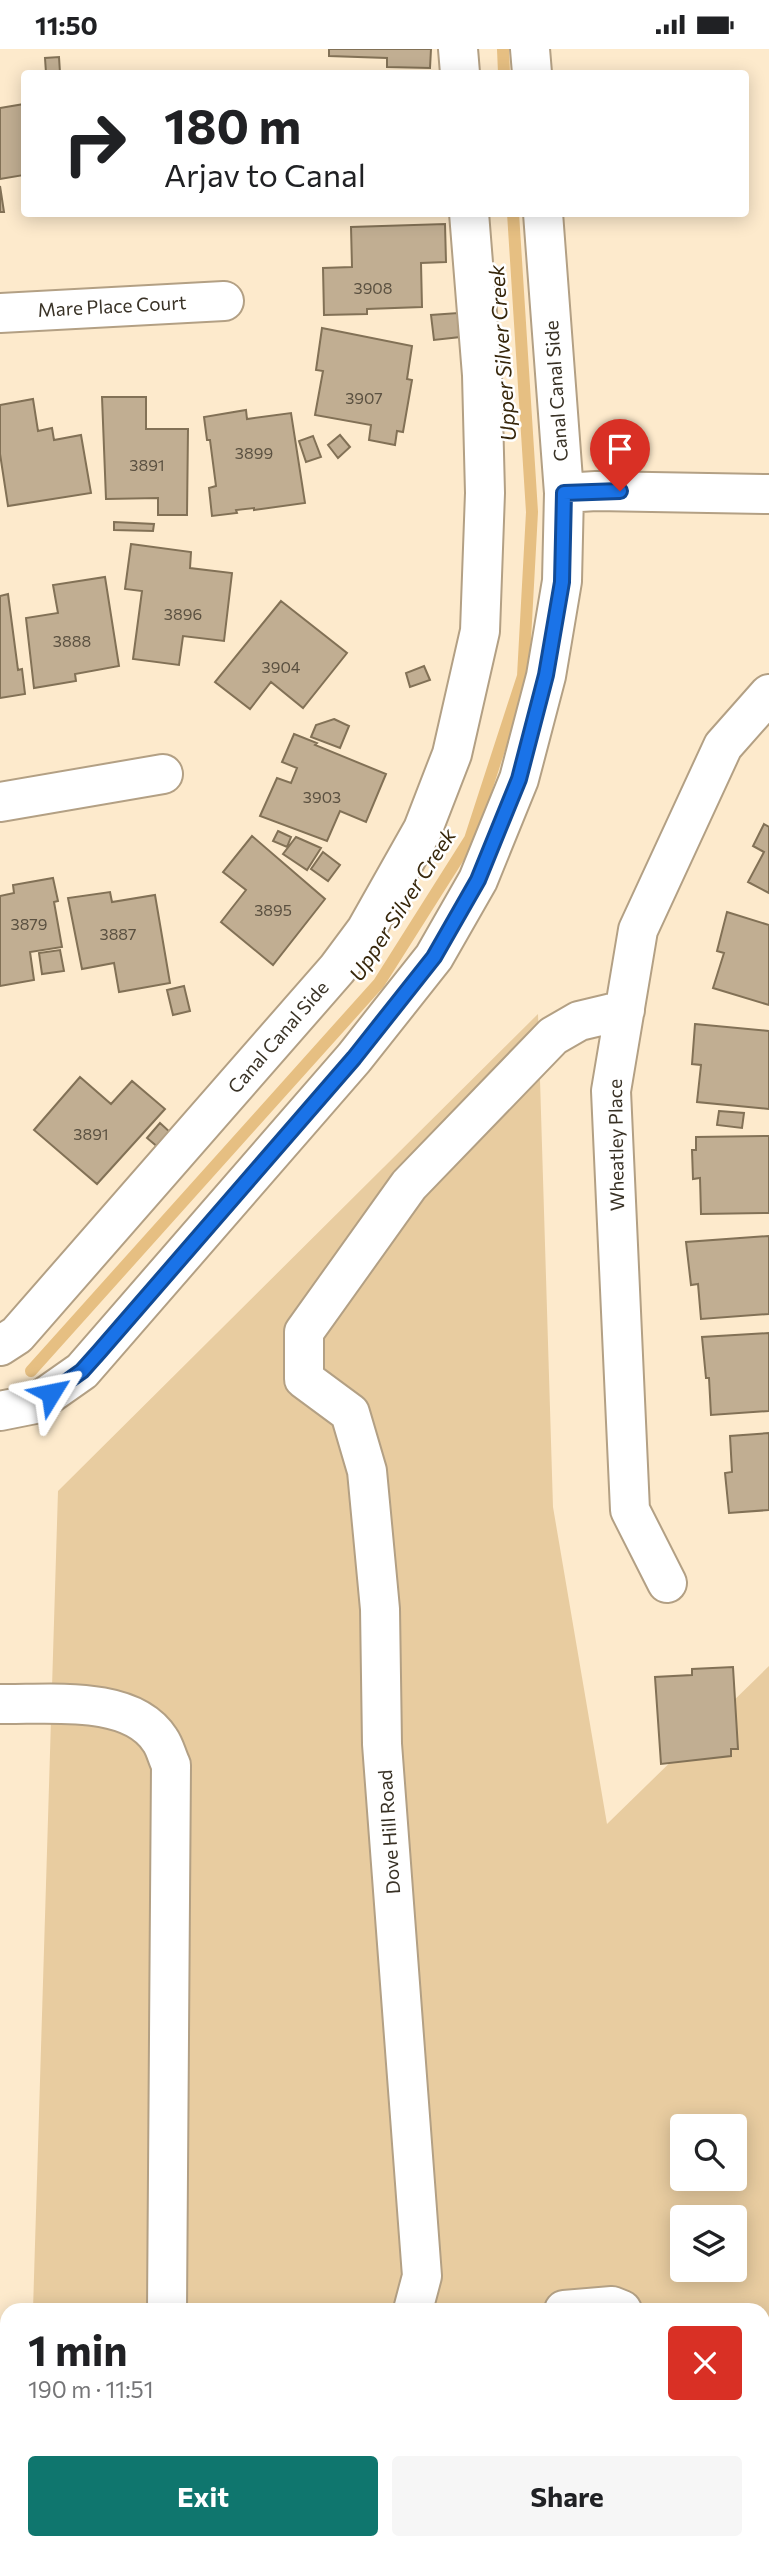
<!DOCTYPE html>
<meta charset="utf-8">
<style>
:root{--surface:#fff;--page:#f6f6f6;--text:#202124;--muted:#757577;--accent:#0f766e}
body{margin:0;font-family:Commissioner,sans-serif;background:var(--page);color:var(--text);height:100vh;display:flex;flex-direction:column;font-size:26px;white-space:nowrap}
*{box-sizing:border-box;margin:0}
p{font-size:23px;color:var(--muted)}
.icon{flex:none;width:38px;height:38px;fill:none;stroke:currentColor;stroke-width:2;stroke-linecap:round;stroke-linejoin:round}
.map{position:relative;flex:1;overflow:hidden}
.side{position:absolute;left:0px;top:2254px;width:770px;height:247px;display:flex;flex-direction:column;background:var(--surface);border-radius:21px 21px 0 0;box-shadow:0 4px 18px #0003}
.side>*{flex:none}
.top-card{position:absolute;left:21px;top:21px;width:728px;height:147px;border-radius:7px;box-shadow:0 4px 18px #0003;background:#fff;color:var(--text);overflow:hidden}
.controls{position:absolute;left:670px;top:2065px;display:grid;gap:14px}
.controls a{display:grid;place-items:center;width:77px;height:77px;border-radius:7px;background:var(--surface);box-shadow:0 4px 18px #0003;font-size:35px}
.pin{position:absolute;display:grid;place-items:center;width:60px;height:60px;color:#fff;margin:-72px -30px;border-radius:50% 50% 50% 0;rotate:-45deg;box-shadow:0 0 7px #0007}
.pin .icon{rotate:45deg}
.me{position:absolute;width:77px;margin:-38px;rotate:55deg;stroke-linejoin:round;filter:drop-shadow(0 0 5px #0008)}
.turn{display:flex;align-items:center;gap:24px;height:147px;padding:0 28px;font-size:32px}
.turn .icon{width:91px;height:91px;stroke-width:2.5}
.turn b{display:block;font-size:49px;line-height:60px}
.round{display:grid;place-items:center;flex:none;width:74px;height:74px;border-radius:7px;background:var(--page)}
.head{display:flex;align-items:center;justify-content:space-between;height:119px;padding:0 28px}
h1{font-size:42px;font-weight:700;line-height:52px}
.cta{display:flex;gap:14px;margin-top:auto;padding:14px 28px}
.cta a{flex:1;height:80px;border-radius:7px;background:var(--accent);color:#fff;font-size:28px;font-weight:700;line-height:80px;text-align:center}
.cta a+a{background:var(--page);color:var(--text)}
.status{display:flex;justify-content:space-between;align-items:center;height:49px;padding:0 35px;background:var(--surface);direction:ltr}
.status svg{height:19px;fill:currentColor}
.map>svg:first-child{display:block}
.green{fill:#e8cca0;fill-rule:evenodd}
.lines{fill:none;stroke-linecap:round;stroke-linejoin:round}
.stream{stroke:#e6bf82;stroke-width:12}
.building{fill:#c1ae92;stroke:#827156;stroke-width:2}
.minor-casing{stroke:#b3a084;stroke-width:42}
.highway-casing{stroke:#b99760;stroke-width:42}
.minor{stroke:#fff;stroke-width:38}
.highway{stroke:#fecd7f;stroke-width:38}
.route-casing{stroke:#114b97;stroke-width:18}
.route{stroke:#1a73e8;stroke-width:12}
.labels{text-anchor:middle;stroke-width:5;stroke-linejoin:round;paint-order:stroke}
.number-label{font-size:16px;fill:#5b5141}
.street-label{font-size:19px;fill:#393226;stroke:#fff}
.water-label{font-size:21px;font-style:italic;fill:#37270b;stroke:#fff}
</style>
<div class="status"><b>11:50</b><svg viewBox="0 0 49 12"><path d="M0 12V9h3v3zM5 12V6h3v6zM10 12V3h3v9zM15 12V0h3v12zM26 1h20v11H26zM47 4h2v5h-2z"/></svg></div>
<div class="map">
<svg width="769" height="2500" viewBox="0 0 769 2500">
<rect width="100%" height="100%" fill="#fdeacc"/>
<path class="green" d="M538,965l15,493 54,317 162,-158v786l-6,-7v-135h-730l25,-819zM682,2077h53v53h-53zM682,2168h53v53h-53z
M64,2494h532l-1,6h-522z"/>
<g class="lines">
<path class="stream" d="M503,0l1,24
M31,1322l348,-388 91,-144 53,-163 9,-164 -19,-299"/>
</g>
<path class="building" d="M329,0h102l-1,19 -43,-1v-9l-58,-2z
M59,8l1,16h-14l-1,-15z
M24,55v71l-24,4v-71z
M0,137l4,26h-4z
M445,175l1,38 -25,1 1,44 -55,2v5l-43,1 -1,-47 29,-1 -1,-40z
M458,264l2,24 -26,3 -3,-25z
M322,279l90,18 -5,33 5,1 -9,52 -6,-1 -2,14 -26,-5 2,-15 -56,-10 8,-44 -7,-1z
M102,348h44v32h42l-1,86h-29v-17l-52,1z
M33,350l5,32 14,-3 2,12 27,-5 10,58 -83,13 -8,-52v-49z
M246,361l1,9 44,-6 14,90 -51,7v-2l-18,2 1,3 -25,3 -3,-28 7,-2 -6,-46h-3l-3,-23z
M340,386l10,12 -12,11 -10,-13z
M313,387l8,21 -15,5 -7,-21z
M114,473l40,2 -1,7 -39,-1z
M131,495l60,8 -1,16 42,5 -8,68 -41,-5 -4,29 -46,-6 9,-68 -17,-2z
M105,528l14,89 -44,8 1,7 -42,7 -8,-70 32,-5 -5,-28z
M8,545l10,76 4,-1 3,25 -25,4v-102z
M281,552l66,52 -44,55 -32,-26 -21,27 -35,-27z
M424,617l6,14 -20,7 -4,-14z
M334,670l15,7 -9,22 -29,-11 5,-12z
M294,685l23,9 -2,2 71,29 -20,48 -26,-11 -13,30 -67,-25 17,-38 14,5 6,-15 -15,-6z
M764,775l5,3v66l-21,-11 16,-30 -11,-6z
M278,782l13,6 -4,10 -14,-6z
M252,787l73,63 -52,66 -52,-43 25,-32 -23,-18z
M296,788l25,11 -14,22 -24,-16z
M323,803l17,13 -12,16 -17,-12z
M53,829l5,23 -4,1 8,45 -32,5 4,28 -34,6v-90l14,-3 -1,-8z
M110,843l2,10 43,-7 15,88 -51,9 -5,-29 -32,6 -14,-71z
M727,863l42,13v80l-56,-17 11,-35 -7,-2z
M60,901l4,21 -22,3 -3,-21z
M184,937l6,25 -17,4 -6,-25z
M695,975l74,7v78l-72,-7 4,-37 -9,-1z
M80,1028l31,27 21,-23 33,28 -68,75 -63,-54z
M719,1062l25,2 -2,15 -25,-3z
M160,1074l12,11 -13,14 -12,-10z
M769,1087v77l-68,1 -1,-36 -7,1 -1,-29h4v-13z
M769,1187v78l-68,5 -3,-35 -7,1 -5,-43z
M769,1284v78l-58,4 -2,-37h-3l-4,-41z
M769,1384v77l-40,3 -4,-40 7,-1 -2,-36z
M733,1618l5,82h-7v7l-70,8 -6,-87 37,-2v-6z"/>
<g class="lines">
<defs>
<path id="minor" d="M458,0l2,24
M530,0l2,24
M0,264l224,-12
M564,444l32,-2 173,3
M0,753l163,-28
M0,1297l17,-11 320,-366 29,-39 57,-101 29,-75 28,-123 5,-138 -3,-118 -13,-162
M0,1362l35,-7 47,-33 272,-313 80,-101 44,-77 41,-101 27,-103 16,-95 2,-88 -21,-280
M667,1534l-37,-73 -19,-419 27,-161 85,-184 46,-52
M0,1655c47,1 131,-10 160,36 5,7 7,17 11,25l-4,545
M413,2261l9,-34 -40,-532 -2,-135 -13,-138 -17,-58 -46,-34v-47l105,-147 144,-149 26,-15 46,-11
M564,2261l48,-4 10,4
M763,2401l6,8
M325,2494l7,6"/>
<path id="highway" d="M0,2494l10,6"/>
</defs>
<use href="#minor" class="minor-casing"/>
<use href="#highway" class="highway-casing"/>
<use href="#minor" class="minor"/>
<use href="#highway" class="highway"/>
</g>
<g class="lines">
<defs>
<path id="route" d="M51,1344l31,-22 17,-19 255,-294 80,-101 44,-77 41,-101 27,-104 16,-93 2,-89 56,-2"/>
</defs>
<use href="#route" class="route-casing"/>
<use href="#route" class="route"/>
</g>
<g class="labels">
<g class="number-label">
<text x="373" y="245">3908</text>
<text x="364" y="355">3907</text>
<text x="254" y="410">3899</text>
<text x="147" y="422">3891</text>
<text x="183" y="571">3896</text>
<text x="72" y="598">3888</text>
<text x="281" y="624">3904</text>
<text x="322" y="754">3903</text>
<text x="273" y="867">3895</text>
<text x="29" y="881">3879</text>
<text x="118" y="891">3887</text>
<text x="91" y="1091">3891</text>
</g>
<g class="street-label">
<text transform="translate(112 257) rotate(-3)" y="7">Mare Place Court</text>
<text transform="translate(556 342) rotate(-94)" y="7">Canal Canal Side</text>
<text transform="translate(278 988) rotate(-49)" y="7">Canal Canal Side</text>
<text transform="translate(616 1096) rotate(-91)" y="7">Wheatley Place</text>
<text transform="translate(389 1783) rotate(-94)" y="7">Dove Hill Road</text>
</g>
<g class="water-label">
<text transform="translate(503 304) rotate(-94)" y="7">Upper Silver Creek</text>
<text transform="translate(403 856) rotate(-57)" y="7">Upper Silver Creek</text>
</g>
</g>
</svg>
<div class="controls">
<a><svg class="icon" aria-label="search" viewBox="0 0 24 24"><circle cx="10" cy="10" r="6"/><path d="M15 15l6 6"/></svg></a>
<a><svg class="icon" aria-label="layers" viewBox="0 0 24 24"><path d="M12 4l9 5-9 5-9-5zM3 14l9 5 9-5"/></svg></a>
</div>
<div class="pin" style="left:620px;top:442px;background:#d93025"><svg class="icon" aria-label="arrive" viewBox="0 0 24 24"><path d="M6 21V4h12l-3 4 3 4H6"/></svg></div>
<svg class="me" style="left:51px;top:1344px" viewBox="-20 -20 40 40"><path d="M0-17L14 15 0 8-14 15z" fill="#1a73e8" stroke="#fff" stroke-width="4"/></svg>
<div class="top-card">
<div class="turn"><svg class="icon" aria-label="right" viewBox="0 0 24 24"><path d="M7 20v-9h11M14 6l5 5-5 5"/></svg><div><b>180 m</b>Arjav to Canal</div></div>
</div>
<section class="side">
<div class="head"><div><h1>1 min</h1><p>190 m · 11:51</p></div><a class="round" style="background:#d93025;color:#fff"><svg class="icon" aria-label="close" viewBox="0 0 24 24"><path d="M6 6l12 12M18 6L6 18"/></svg></a></div>
<div class="cta"><a>Exit</a><a>Share</a></div>
</section>
</div>
